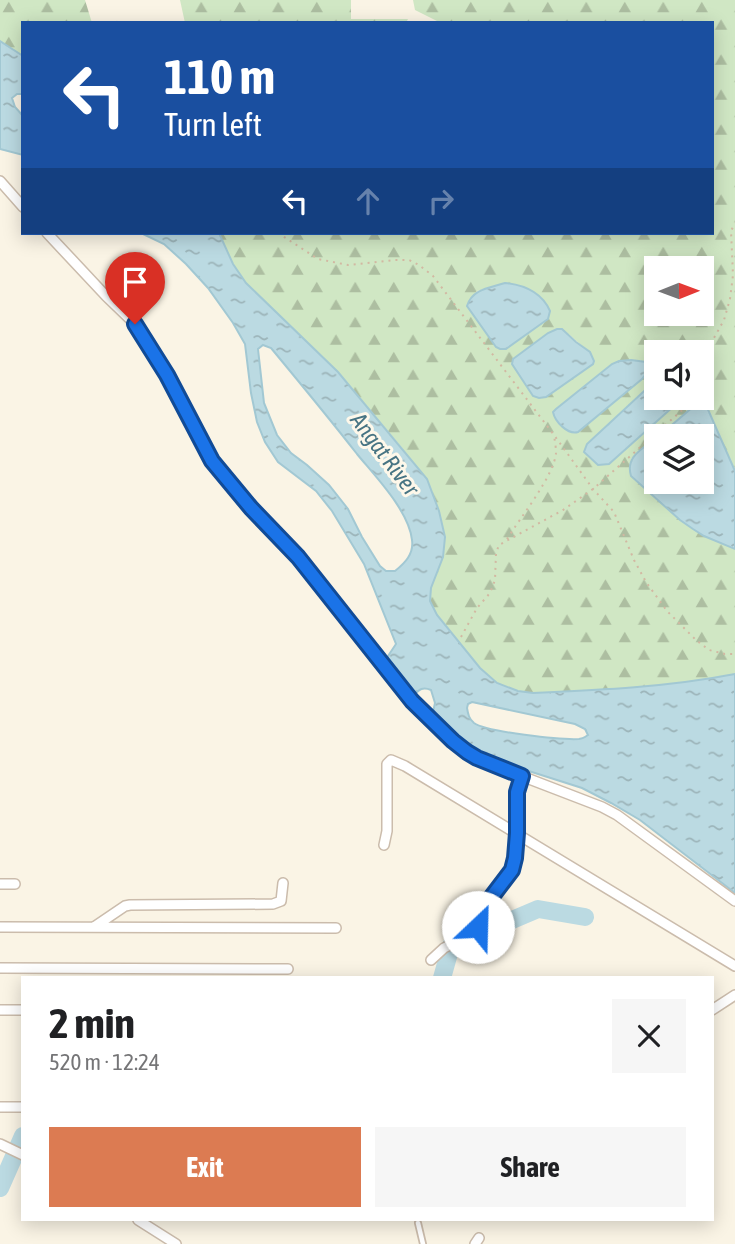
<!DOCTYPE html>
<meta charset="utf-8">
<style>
:root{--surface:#fff;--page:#f6f6f6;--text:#202124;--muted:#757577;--accent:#dc7b52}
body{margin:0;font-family:"Asap Condensed",sans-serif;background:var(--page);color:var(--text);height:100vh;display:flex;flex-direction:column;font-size:26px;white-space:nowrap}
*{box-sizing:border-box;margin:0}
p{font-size:23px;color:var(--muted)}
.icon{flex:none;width:38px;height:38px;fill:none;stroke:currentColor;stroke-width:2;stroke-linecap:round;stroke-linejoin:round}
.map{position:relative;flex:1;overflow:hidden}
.drawer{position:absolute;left:21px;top:976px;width:693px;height:245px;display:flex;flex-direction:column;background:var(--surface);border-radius:0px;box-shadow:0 4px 18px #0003}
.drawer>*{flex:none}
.top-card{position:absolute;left:21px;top:21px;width:693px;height:214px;border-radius:0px;box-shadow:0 4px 18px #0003;background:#1a4fa0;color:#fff;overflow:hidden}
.needle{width:46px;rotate:89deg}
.controls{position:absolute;left:644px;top:256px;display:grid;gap:14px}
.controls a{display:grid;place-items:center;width:70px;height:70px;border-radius:0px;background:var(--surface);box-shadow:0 4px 18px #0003;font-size:35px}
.pin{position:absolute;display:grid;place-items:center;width:60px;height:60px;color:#fff;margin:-72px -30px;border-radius:50% 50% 50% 0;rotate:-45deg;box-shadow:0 0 7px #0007}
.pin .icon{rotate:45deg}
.me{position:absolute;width:77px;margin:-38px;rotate:24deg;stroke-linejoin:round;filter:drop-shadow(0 0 5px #0008)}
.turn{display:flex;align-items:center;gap:24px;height:147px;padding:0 28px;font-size:32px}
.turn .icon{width:91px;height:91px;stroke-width:2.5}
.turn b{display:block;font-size:49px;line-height:60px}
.lanes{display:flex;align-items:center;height:66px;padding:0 28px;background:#0003;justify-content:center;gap:35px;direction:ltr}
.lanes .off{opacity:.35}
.round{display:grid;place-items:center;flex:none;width:74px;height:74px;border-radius:0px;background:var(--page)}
.overview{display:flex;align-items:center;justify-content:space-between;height:119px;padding:0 28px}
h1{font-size:42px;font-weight:700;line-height:52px}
.button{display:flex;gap:14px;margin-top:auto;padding:14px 28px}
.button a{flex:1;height:80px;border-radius:0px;background:var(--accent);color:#fff;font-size:28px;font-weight:700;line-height:80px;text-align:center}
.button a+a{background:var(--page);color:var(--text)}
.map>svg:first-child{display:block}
.forest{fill:url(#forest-firs);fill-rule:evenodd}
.water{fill:url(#water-ripples);stroke:#a2c8d3;stroke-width:2;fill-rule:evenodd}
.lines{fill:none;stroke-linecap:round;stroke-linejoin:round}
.river{stroke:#bbdae2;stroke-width:18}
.service-casing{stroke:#cbbcac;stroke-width:8}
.minor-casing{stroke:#cbbcac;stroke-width:12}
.path{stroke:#d2b8a2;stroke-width:2;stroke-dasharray:2 5;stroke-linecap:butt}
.service{stroke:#fff;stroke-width:4.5}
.minor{stroke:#fff;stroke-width:9}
.route-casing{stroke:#114b97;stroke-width:18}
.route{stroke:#1a73e8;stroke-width:12}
.labels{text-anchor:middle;stroke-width:6;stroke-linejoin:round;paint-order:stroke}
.water-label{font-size:23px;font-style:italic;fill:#477483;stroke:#fef8ea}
</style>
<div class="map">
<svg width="735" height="1244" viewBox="0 0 735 1244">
<defs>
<pattern id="forest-firs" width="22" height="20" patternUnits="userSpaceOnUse" patternTransform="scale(1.75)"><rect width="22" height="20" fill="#d0e7c4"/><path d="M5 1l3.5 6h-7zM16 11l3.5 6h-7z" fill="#adbea1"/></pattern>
<pattern id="water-ripples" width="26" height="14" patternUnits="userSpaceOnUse" patternTransform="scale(1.75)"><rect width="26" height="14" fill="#bbdae2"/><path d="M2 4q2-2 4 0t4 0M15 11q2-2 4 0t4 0" fill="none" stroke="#9cb4b9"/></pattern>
</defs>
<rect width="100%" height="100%" fill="#faf4e5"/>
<path class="forest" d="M0,0h85l7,23h-69v33l-23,-15z
M180,0h171v19h57l-2,4h-221z
M413,0h322v471l-29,-66 -12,1 -35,30h-3v2l-25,21v17l49,44 24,16 31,13v125c-67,13 -134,16 -202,19 -12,-2 -27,-4 -37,-11 -14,-9 -63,-66 -66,-81 -2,-8 3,-19 6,-26l-33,-126 -65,-77 -92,-89 -13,-19 -14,-31h493v-210h-271l-26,-13zM656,268h46v45h-46zM505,283l-5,66 -4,-2 -29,-41 10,-15zM557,329c11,1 22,16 33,23l-77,7 35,-26zM656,352h46v45h-18l-35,31 -15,-28 22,-20zM641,360l1,19 -64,53z"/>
<path class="water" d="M0,41l23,15v38h-6l-5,4 3,9 8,9v39l-23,-6z
M141,233h78l14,31 13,19 92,89 89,107 12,32 6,26 -2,20 -12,31 -1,13 7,14 43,53 17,15 21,8 15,2c68,-3 135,-6 202,-19v219l-95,-73 -29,-17 -29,-15 -69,-22 -49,-20 -32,-29 3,-14 -4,-13c-9,-4 -12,0 -18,6l-26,-32 1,-8 8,-12 -32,-80 -32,-53 -16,-20 -38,-29 -13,-20 -8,-20 -6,-29 -6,-49 -12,-21 -25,-35 -22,-24 -22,-20zM263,345l8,3c29,35 58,70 86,106 18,22 52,57 55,86 2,14 -7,23 -17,31h-9l-6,-5 -18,-29 -14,-28 -19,-24 -22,-20 -16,-12 -14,-18 -13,-32 -6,-54zM472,702l103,22 10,5 3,6c-5,3 -3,3 -9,4 -17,1 -93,-7 -105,-16 -5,-4 -6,-9 -7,-15l1,-4z
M505,283c19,2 37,10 45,28l-2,8 -42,30h-6l-4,-2 -29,-41c5,-17 22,-18 38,-23z
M557,329h5l14,13 14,10 4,9 -1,3 -47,33 -7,1 -6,-2 -21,-32 1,-5 35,-26z
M631,360l15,2 3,4v4l-7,9 -64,53c-10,3 -23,-10 -25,-20l3,-3 56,-45 7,-3z
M656,380v17h28l-75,67 -11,1 -14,-13 3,-8z
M700,404l6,1 29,66v78l-31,-13 -11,-7 -13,-9 -49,-44c-6,-20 12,-27 25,-38v43h46v-45h-43l35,-30z"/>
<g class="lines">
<path class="river" d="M442,978l9,-32 87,-37 47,8
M0,1188l23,-52"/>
<defs>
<path id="service" d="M418,1223l5,21"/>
<path id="minor" d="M0,181l23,26
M47,233l59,63 29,28 32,51 45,86 39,47 47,49 114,143 41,41 24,18 125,48 15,8 118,86
M384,845l3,-14v-67l4,-4 14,6 330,200
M0,884h15
M0,927l336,1
M94,927l31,-21 5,-1 143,-1 8,-3 2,-18
M431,960l13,-12 32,-16 6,-18 8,-15 22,-29 3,-12 2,-25v-41l5,-16
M0,968l288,1
M0,1010h23
M712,1010l23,-15
M0,1107h23
M0,1144l23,11
M138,1220l38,24
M475,1244l4,-6"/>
</defs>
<use href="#service" class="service-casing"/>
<use href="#minor" class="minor-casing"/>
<path class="path" d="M117,23l2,-5
M278,233l40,26 30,6 47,-5h14l10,5 14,11 121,159 39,54 21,23 20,48 12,22 21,29 29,29 13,10 16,4h10
M702,384v-18l3,-12 19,-34 6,-21 3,-24 -2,-44 4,-8
M507,539c13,-21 47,-63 49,-86 0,-5 -1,-12 -2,-17
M461,637l16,-29 13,-15 5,-13 1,-27 3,-8 64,-35 30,-21 104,-92"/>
<use href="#service" class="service"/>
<use href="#minor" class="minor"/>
</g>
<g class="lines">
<defs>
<path id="route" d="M135,324l32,51 45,86 39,47 47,49 114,144 41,40 14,11 10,6 45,18 -5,16v41l-2,25 -3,12 -22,29 -8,15 -4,13"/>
</defs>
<use href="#route" class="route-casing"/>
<use href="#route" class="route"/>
</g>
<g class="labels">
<g class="water-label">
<text transform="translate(385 454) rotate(53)" y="8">Angat River</text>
</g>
</g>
</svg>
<div class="controls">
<a><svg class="needle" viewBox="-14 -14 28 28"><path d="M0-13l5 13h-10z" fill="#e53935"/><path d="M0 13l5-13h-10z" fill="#757577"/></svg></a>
<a><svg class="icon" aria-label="sound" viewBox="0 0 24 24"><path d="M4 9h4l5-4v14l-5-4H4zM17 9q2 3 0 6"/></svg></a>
<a><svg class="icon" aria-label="layers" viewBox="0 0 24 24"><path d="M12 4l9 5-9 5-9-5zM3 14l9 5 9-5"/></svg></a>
</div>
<div class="pin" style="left:135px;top:324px;background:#d93025"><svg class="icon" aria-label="arrive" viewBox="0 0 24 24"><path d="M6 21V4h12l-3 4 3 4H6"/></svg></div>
<svg class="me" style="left:478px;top:927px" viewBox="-20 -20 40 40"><circle r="19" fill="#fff"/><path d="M0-13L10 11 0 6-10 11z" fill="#1a73e8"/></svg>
<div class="top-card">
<div class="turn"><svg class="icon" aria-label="left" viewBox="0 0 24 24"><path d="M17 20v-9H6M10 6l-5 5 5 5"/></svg><div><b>110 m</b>Turn left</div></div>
<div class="lanes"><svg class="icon" aria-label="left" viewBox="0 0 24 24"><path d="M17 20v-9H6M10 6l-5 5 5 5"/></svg><svg class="icon off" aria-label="ahead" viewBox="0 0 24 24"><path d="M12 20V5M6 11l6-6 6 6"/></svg><svg class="icon off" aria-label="right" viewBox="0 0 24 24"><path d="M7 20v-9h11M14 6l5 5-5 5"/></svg></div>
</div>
<section class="drawer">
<div class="overview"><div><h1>2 min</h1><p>520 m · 12:24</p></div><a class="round"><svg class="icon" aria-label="close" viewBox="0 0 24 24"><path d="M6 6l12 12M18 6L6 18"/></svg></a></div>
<div class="button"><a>Exit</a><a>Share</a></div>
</section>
</div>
